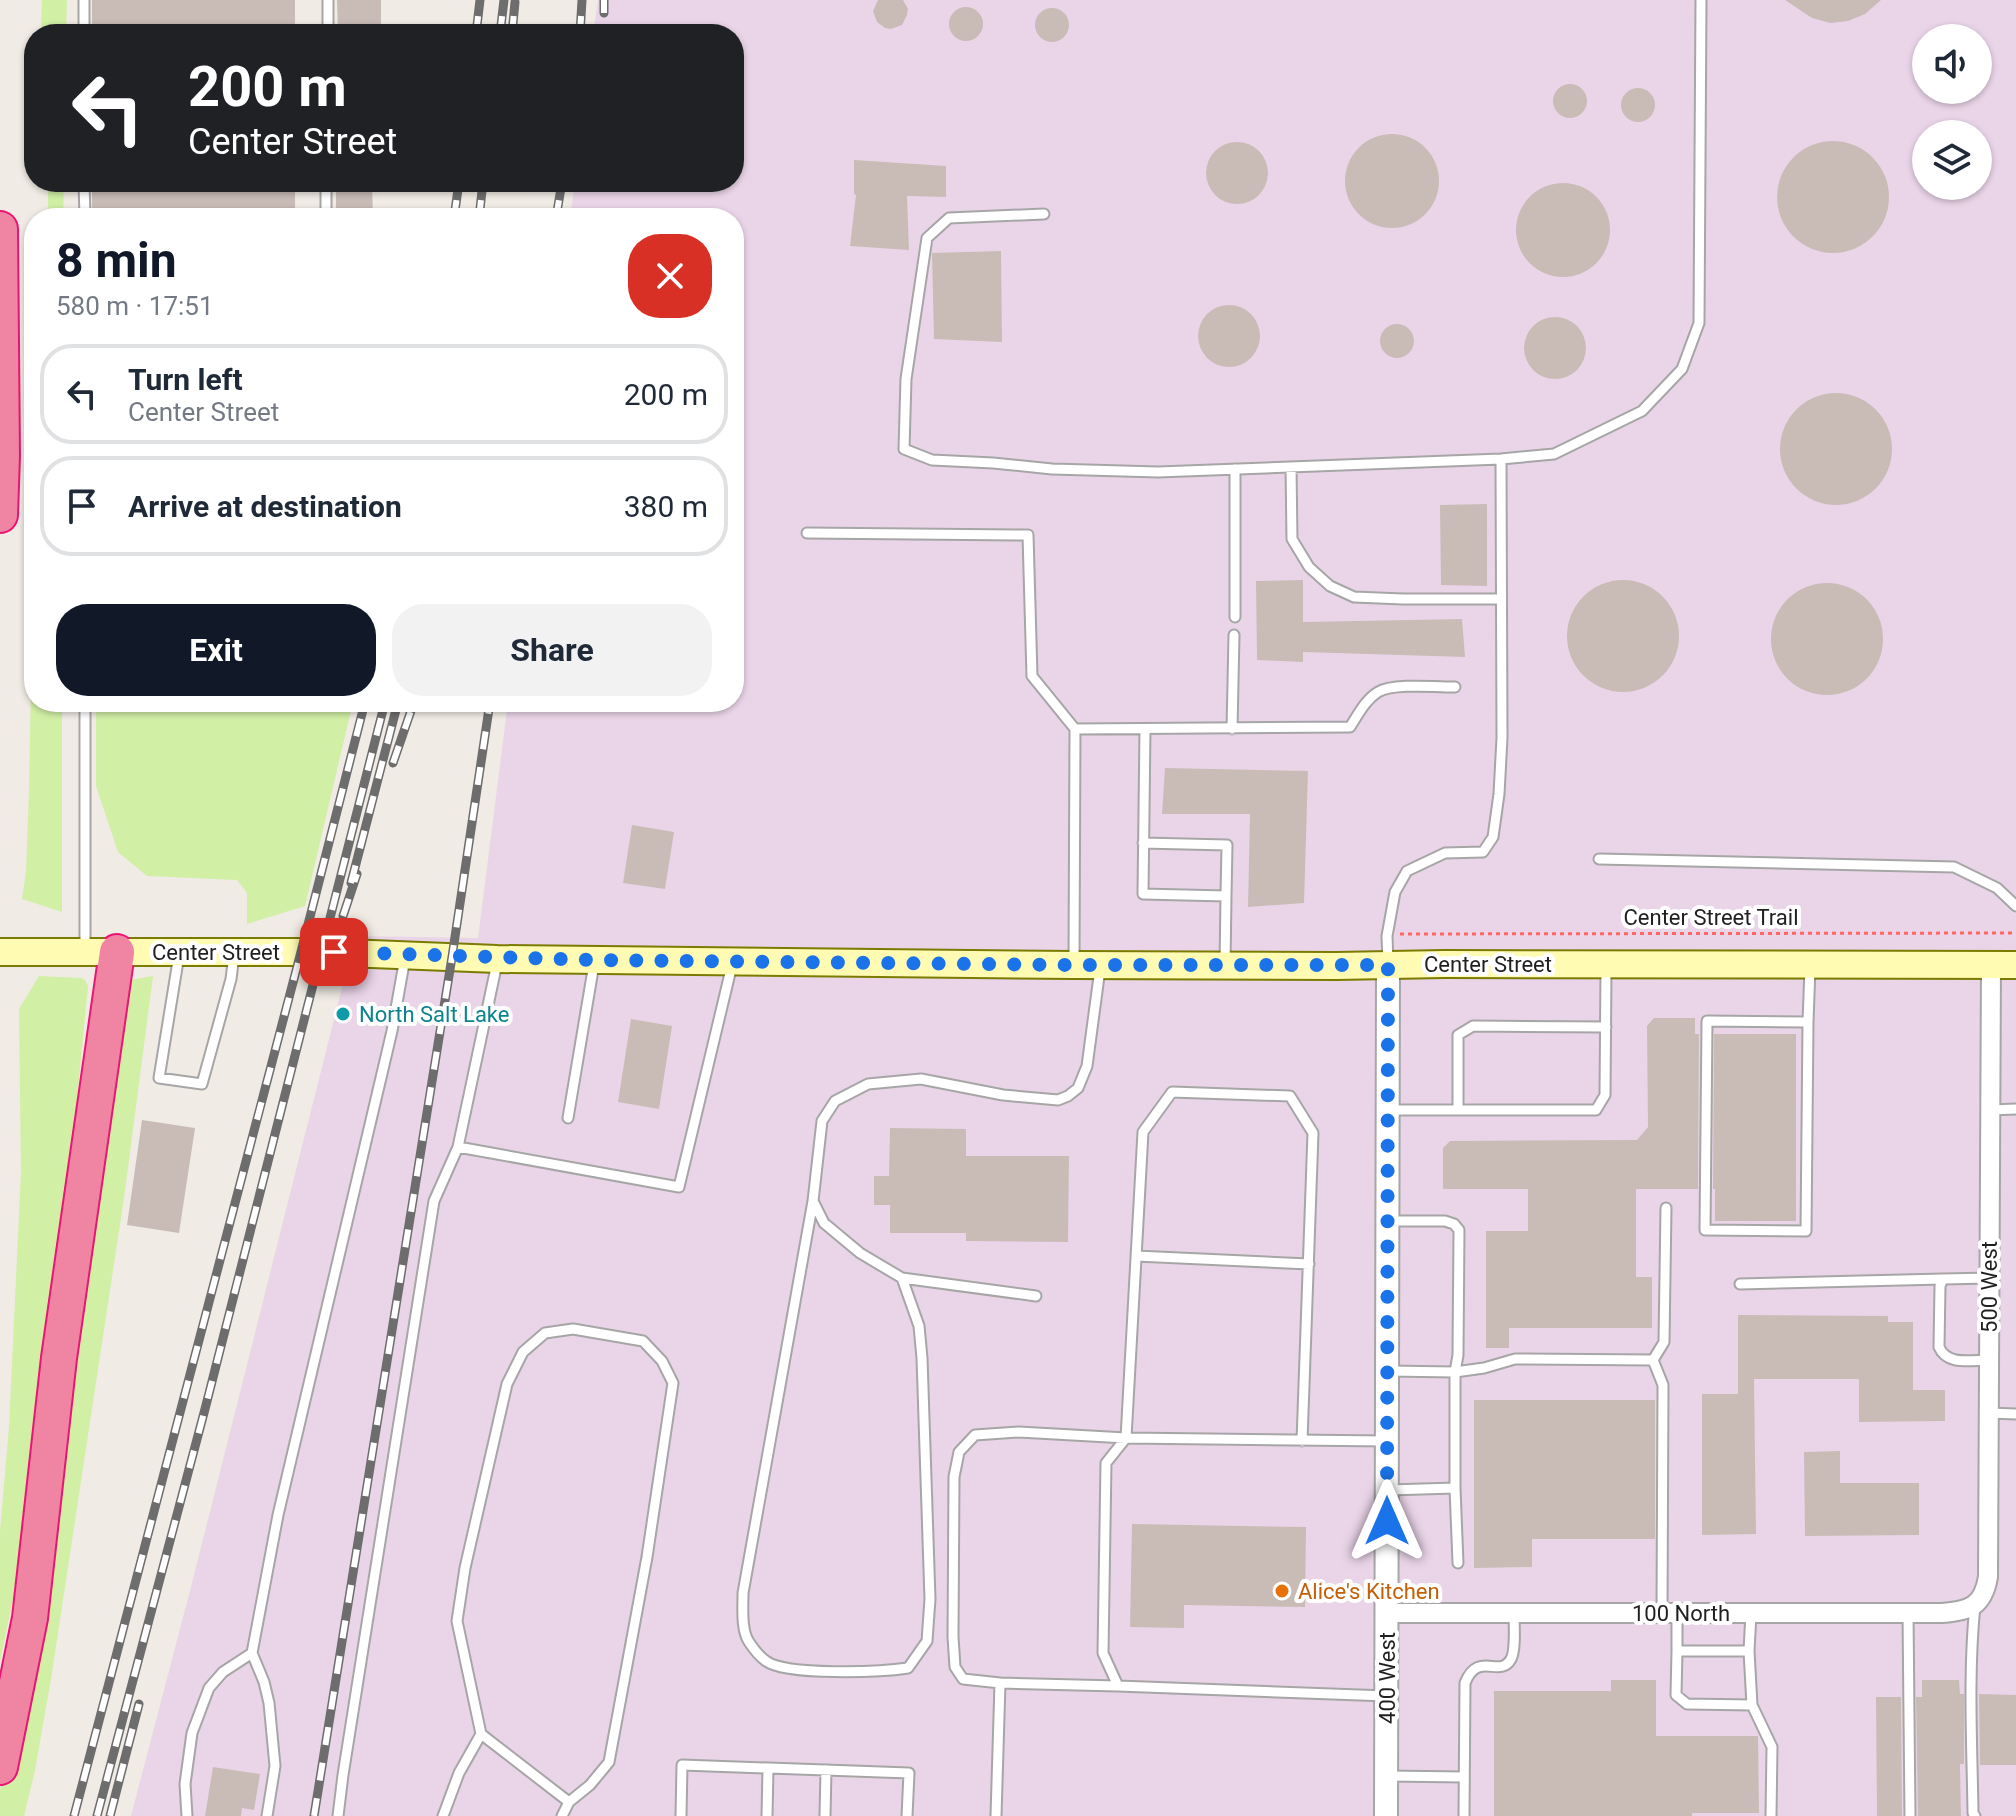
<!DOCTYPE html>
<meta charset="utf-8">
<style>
:root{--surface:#fff;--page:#f2f2f3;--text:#1f2937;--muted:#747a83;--line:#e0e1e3;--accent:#111827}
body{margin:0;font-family:Roboto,sans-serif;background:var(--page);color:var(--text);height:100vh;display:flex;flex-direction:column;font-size:30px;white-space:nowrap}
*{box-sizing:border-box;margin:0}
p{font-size:26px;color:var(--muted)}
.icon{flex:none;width:44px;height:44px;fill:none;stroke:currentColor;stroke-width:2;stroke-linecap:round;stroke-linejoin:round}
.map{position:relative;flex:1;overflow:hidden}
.sheet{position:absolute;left:24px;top:208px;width:720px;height:504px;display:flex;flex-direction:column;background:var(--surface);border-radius:32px;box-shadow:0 2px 6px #0004}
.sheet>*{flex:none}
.banner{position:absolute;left:24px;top:24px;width:720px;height:168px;border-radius:32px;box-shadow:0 2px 6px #0004;background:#202124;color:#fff;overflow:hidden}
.buttons{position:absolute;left:1912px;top:24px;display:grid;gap:16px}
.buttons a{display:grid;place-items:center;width:80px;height:80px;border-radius:50%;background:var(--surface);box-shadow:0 2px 6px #0004;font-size:40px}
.pin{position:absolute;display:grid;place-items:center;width:68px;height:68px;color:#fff;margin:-34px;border-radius:16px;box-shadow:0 4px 12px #0006}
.me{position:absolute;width:88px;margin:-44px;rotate:0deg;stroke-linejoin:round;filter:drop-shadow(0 0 6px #0008)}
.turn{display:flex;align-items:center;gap:28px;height:168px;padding:0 32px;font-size:36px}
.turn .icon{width:104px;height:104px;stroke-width:2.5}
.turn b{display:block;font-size:56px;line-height:68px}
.round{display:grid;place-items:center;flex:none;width:84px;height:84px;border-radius:32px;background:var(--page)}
.overview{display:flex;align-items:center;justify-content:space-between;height:136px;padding:0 32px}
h1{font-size:48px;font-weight:700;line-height:60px;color:var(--accent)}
.button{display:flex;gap:16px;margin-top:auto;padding:16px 32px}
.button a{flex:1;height:92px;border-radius:32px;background:var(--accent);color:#fff;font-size:32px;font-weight:700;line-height:92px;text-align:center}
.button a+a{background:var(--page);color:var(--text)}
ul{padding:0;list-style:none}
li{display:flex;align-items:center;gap:24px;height:100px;margin:0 16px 12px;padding:0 16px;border:4px solid var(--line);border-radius:32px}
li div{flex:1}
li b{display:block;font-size:30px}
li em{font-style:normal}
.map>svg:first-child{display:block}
.industrial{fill:#ead5e8;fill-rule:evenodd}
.grass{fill:#d1efa5}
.building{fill:#c9bcb7}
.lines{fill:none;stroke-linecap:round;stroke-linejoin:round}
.service-casing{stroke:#a6a6a6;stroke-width:13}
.minor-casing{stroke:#a6a6a6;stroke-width:22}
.tertiary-casing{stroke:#a6a6a6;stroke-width:26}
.secondary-casing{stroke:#7a7b00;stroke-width:30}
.motorway-casing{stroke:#eb1474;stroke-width:38}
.path{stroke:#ff6766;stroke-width:3;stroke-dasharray:4 4;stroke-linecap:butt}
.service{stroke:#fff;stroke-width:9}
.minor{stroke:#fff;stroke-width:18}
.tertiary{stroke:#fff;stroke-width:22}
.secondary{stroke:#fffbb3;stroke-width:26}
.motorway{stroke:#ef85a3;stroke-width:34}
.rail-casing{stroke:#6d6d6d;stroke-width:9}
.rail{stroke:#fff;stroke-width:6;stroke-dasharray:18;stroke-linecap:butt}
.route{stroke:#1a73e8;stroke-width:14;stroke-dasharray:0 25.2}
.culture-dot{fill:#0f9aa8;stroke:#fff;stroke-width:3}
.food-dot{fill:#e8710a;stroke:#fff;stroke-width:3}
.labels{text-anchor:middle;stroke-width:8;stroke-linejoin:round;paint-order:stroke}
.street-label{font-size:22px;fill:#1f1f1f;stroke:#fff}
.culture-label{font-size:22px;fill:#0d838f;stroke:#fff;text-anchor:start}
.food-label{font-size:22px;fill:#c56008;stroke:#fff;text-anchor:start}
</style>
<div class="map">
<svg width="2016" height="1816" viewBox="0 0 2016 1816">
<rect width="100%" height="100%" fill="#f0ebe4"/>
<path class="industrial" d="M598,0h1418v1816h-1885l61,-233 163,-647 123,2 30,-236h226v-484h-164l5,-36h159v-148h-141zM1926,38h52v52h-52zM1926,134h52v52h-52z"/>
<path class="grass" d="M42,0h25l-1,34h-25z
M48,182h16l-1,36h-15z
M34,524v178h28v210l-40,-13 4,-27 3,-83z
M96,702h257l-48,204 -58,18v-31l-10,-13 -90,-4 -29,-24 -22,-66z
M39,976l42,2 4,2 3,6 -15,155 -40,340 -17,103 -16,78v-130l9,-105 12,-255 -2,-163z
M153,976l-29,222 -73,481 -16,91 -11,46h-24v-26l24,-118 99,-686 7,-6z"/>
<path class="building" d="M92,0h203v34h-203z
M337,0h44v34h-43z
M878,0h25l5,9 -1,6 -5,10 -11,4 -6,-1 -8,-6 -4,-11z
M1785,0h96l-16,14 -17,7 -18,2 -18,-5z
M949 24a17 17 0 1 1 34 0a17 17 0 1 1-34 0Z
M1035 25a17 17 0 1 1 34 0a17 17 0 1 1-34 0Z
M1553 101a17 17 0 1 1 34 0a17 17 0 1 1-34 0Z
M1621 105a17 17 0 1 1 34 0a17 17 0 1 1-34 0Z
M1345 181a47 47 0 1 1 94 0a47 47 0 1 1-94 0Z
M1777 197a56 56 0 1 1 112 0a56 56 0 1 1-112 0Z
M1206 173a31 31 0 1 1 62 0a31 31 0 1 1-62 0Z
M854,160l92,6v31l-39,-1 2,54 -59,-4 6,-51 -2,-1z
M92,182h203v36h-203z
M336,182h36l1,36h-37z
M1516 230a47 47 0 1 1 94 0a47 47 0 1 1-94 0Z
M1001,251l1,91 -68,-3 -2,-86z
M1198 336a31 31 0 1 1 62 0a31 31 0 1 1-62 0Z
M1524 348a31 31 0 1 1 62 0a31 31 0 1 1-62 0Z
M1380 341a17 17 0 1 1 34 0a17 17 0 1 1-34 0Z
M1780 449a56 56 0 1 1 112 0a56 56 0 1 1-112 0Z
M1487,504v82l-46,-1 -1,-80z
M1303,580v42l159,-3 3,38 -162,-5v10l-46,-2 -1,-79z
M1567 636a56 56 0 1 1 112 0a56 56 0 1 1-112 0Z
M1771 639a56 56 0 1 1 112 0a56 56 0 1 1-112 0Z
M1165,768l143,3 -4,132 -56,4 2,-93h-88z
M632,825l42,7 -9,57 -42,-6z
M1654,1018h41v16h4l-1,155h-62v88h16v51h-143v20h-23v-117h42v-42h-85v-41l7,-7 187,-1 11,-13 -1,-101z
M631,1019l41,7 -13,83 -41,-7z
M1714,1034h82v187h-81v-32h-2z
M142,1120l53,8 -16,105 -52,-8z
M890,1128l76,1v27h103l-1,86 -102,-1v-8h-76v-28h-16v-29h15z
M1738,1315l150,1v6h25v68h32v31l-86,1v-43h-105l2,155 -54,1v-141h36z
M1474,1400h181v139h-123v28l-58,1z
M1840,1451v32h79v52l-114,1 -1,-84z
M1132,1524l174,3 -1,80 -121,-2v23l-54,-1z
M1611,1680h45v56h102l1,77h-67v3h-198v-125h117z
M1922,1680h37l1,14h4v70h-4l1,52h-43l-2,-119h6z
M1979,1694l37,1v70h-36z
M1876,1697h25l1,119h-25z
M213,1767l47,7 -6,36 -12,-2 -1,8h-36z"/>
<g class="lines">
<defs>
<path id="service" d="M84,0v34
M328,34v-34
M84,182l1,36
M1044,214l-95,4 -22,20 -21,141 -2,70 28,11 61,3 59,6 106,3 343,-13 53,-5 88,-43 40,-42 17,-46 2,-323
M326,218v-36
M1291,467l1,72 17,28 21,19 24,11 49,2h98
M807,533l221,2 4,141 43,53
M1235,617v-148
M85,702v249
M1145,729l-2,165 83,2 -1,69
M1232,729l2,-94
M1143,843l84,2 -1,51
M1599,859l355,8 43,21 19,18
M179,955l-20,123 43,6 29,-105 3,-24
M1074,962l1,-233 275,-2c8,-12 15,-27 28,-35 15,-9 59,-5 77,-5
M497,963l-39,184 221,40 53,-222
M1388,963l-1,-27 8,-44 12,-21 38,-18 38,-1 10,-15 6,-43 3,-56 -1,-279
M1808,1022l-2,209 -101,-1 2,-209 101,1 2,-54
M1387,1110h209l9,-15 1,-127
M1458,1110v-75l15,-9 133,1
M1990,1110l26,-1
M568,1118l26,-154
M813,1201l-70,392c0,15 -2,37 6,49 4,6 11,15 17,19 20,15 115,11 142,7l19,-27 3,-42 -8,-241 -3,-32 -17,-48
M1387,1221h58l9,3 5,6 -1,125 -3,17 -67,-1
M1136,1256l173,8
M1740,1284l203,-5
M1036,1296l-134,-18 -42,-25 -36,-30 -11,-22 9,-80 13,-20 33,-17 53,-5 82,16 55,5 10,-4 10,-8 9,-22 13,-97
M1653,1360l11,-18 2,-134
M1989,1360c-18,0 -42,6 -50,-13l1,-61 3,-7 46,-1
M1989,1413l27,1
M1302,1441l11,-308 -23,-37 -118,-4 -29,40 -17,306 -20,25 -3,190 15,33 269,10
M1455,1488v-116l29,-4 31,-9 138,1 10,25 -1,228
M1389,1490l66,-2 3,75
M1975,1605c-7,69 -3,139 -2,208l2,3
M1677,1613v38h72l2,-38
M1908,1613l2,203
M1677,1651l-1,44 11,9 65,1
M1749,1651l3,54 20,42 -1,69
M1000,1683l-37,-4 -8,-12 -2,-30 1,-160 5,-25 16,-17 44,-3 107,6 261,3
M481,1734l88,68
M1387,1776l77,1
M187,1816l-2,-32 7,-51 17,-45 14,-16 29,-19
M267,1816l8,-50 -6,-63 -5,-21 -12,-29 26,-138 114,-484 13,-73
M338,1816l5,-41 91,-574 24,-54
M443,1816l16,-43 22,-39 -24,-113 8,-53 42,-184 16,-32 22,-19 28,-4 70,12 19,20 11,22 -26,174 -38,205 -19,23 -21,17 -7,14
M681,1816l1,-51 227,8 -2,43
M767,1816l1,-48
M825,1816l1,-46
M996,1816l4,-133 118,3
M1464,1816l1,-133c13,-33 35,-4 46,-24 5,-9 3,-34 3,-46"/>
<path id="minor" d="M1387,1613h555c28,-2 41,-7 46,-36l3,-612"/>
<path id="tertiary" d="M1386,1816l2,-851"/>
<path id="secondary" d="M0,952h322l175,7 577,6 262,1 108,-2 572,1"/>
<path id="motorway" d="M0,229l2,227 -2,59
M0,1767l30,-149 29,-260 58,-406"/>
</defs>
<use href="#service" class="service-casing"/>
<use href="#minor" class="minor-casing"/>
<use href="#tertiary" class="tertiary-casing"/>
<use href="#secondary" class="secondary-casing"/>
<use href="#motorway" class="motorway-casing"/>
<path class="path" d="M1400,934l616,-1"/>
<use href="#service" class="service"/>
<use href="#minor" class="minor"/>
<use href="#tertiary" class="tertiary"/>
<use href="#secondary" class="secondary"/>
<use href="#motorway" class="motorway"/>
<defs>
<path id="rail" d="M604,0v13
M476,34l4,-34
M500,34l4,-34
M512,34l3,-32
M580,34l2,-34
M454,218l5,-36
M479,218l4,-36
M556,218l6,-36
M393,763l21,-61
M351,883l47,-181
M343,916l14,-42
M74,1816l227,-864 64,-250
M97,1816l108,-407 180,-707
M110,1816l29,-112
M314,1816l138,-859 38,-255"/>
</defs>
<use href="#rail" class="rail-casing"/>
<use href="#rail" class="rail"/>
</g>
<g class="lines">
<path class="route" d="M334,952l260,8 480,5h314l-1,556"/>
</g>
<circle class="culture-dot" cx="343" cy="1014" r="8"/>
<circle class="food-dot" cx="1282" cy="1591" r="8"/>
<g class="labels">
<g class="street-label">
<text x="1711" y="925">Center Street Trail</text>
<text x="216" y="960">Center Street</text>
<text x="1488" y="972">Center Street</text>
<text transform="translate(1989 1287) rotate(-90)" y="8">500 West</text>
<text x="1681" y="1621">100 North</text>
<text transform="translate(1387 1678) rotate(-90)" y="8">400 West</text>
</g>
<g class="culture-label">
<text x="359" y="1022">North Salt Lake</text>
</g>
<g class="food-label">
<text x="1298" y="1599">Alice's Kitchen</text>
</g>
</g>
</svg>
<div class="buttons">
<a><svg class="icon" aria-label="sound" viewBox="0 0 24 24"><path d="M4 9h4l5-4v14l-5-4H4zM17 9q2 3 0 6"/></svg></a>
<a><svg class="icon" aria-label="layers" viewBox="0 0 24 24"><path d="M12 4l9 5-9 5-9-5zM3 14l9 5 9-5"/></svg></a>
</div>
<div class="pin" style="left:334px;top:952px;background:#d93025"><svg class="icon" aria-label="arrive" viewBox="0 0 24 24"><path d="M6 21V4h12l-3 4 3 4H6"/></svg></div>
<svg class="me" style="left:1387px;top:1521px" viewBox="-20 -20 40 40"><path d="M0-17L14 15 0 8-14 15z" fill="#1a73e8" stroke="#fff" stroke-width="4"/></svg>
<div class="banner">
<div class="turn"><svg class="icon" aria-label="left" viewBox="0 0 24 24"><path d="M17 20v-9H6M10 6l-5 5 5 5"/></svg><div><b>200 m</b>Center Street</div></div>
</div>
<section class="sheet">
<div class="overview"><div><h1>8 min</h1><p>580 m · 17:51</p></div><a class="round" style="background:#d93025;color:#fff"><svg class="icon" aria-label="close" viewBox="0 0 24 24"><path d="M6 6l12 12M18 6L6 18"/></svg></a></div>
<ul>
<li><svg class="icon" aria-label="left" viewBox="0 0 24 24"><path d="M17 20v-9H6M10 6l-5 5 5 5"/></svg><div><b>Turn left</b><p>Center Street</p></div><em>200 m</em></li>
<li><svg class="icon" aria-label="arrive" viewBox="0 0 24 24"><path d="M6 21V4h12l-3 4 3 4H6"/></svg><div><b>Arrive at destination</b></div><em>380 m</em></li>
</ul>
<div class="button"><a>Exit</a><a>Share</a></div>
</section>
</div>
